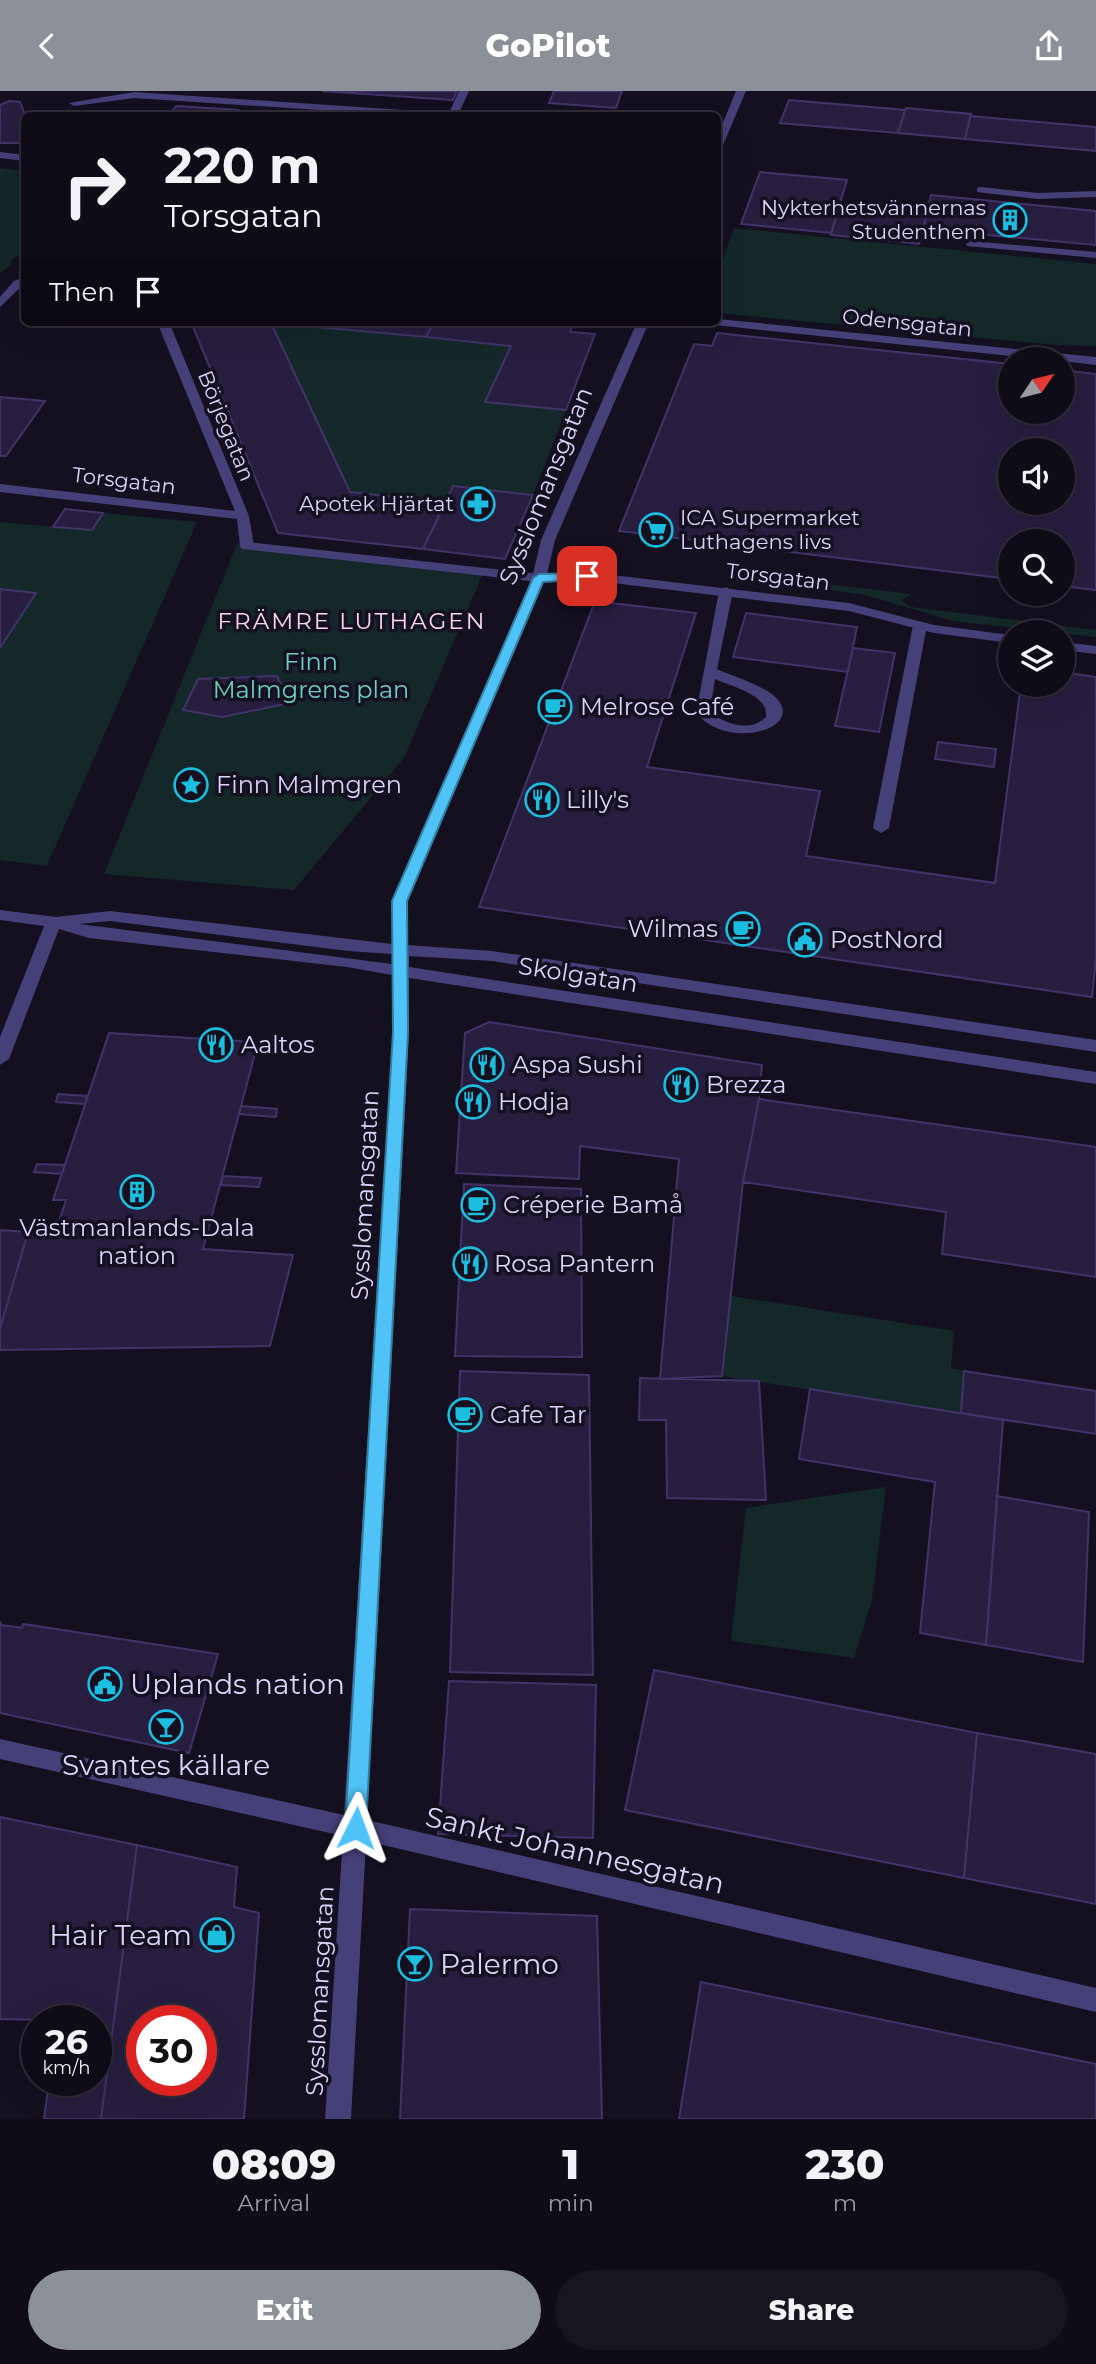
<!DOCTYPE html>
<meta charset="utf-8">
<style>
:root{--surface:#0f0c18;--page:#181521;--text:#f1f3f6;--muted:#9b9ba2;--line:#2f2c37;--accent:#8c9099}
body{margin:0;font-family:Montserrat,sans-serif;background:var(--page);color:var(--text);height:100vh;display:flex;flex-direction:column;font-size:26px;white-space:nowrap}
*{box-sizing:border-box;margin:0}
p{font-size:23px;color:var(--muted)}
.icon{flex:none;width:38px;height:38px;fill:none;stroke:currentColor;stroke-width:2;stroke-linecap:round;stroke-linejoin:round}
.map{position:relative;height:2028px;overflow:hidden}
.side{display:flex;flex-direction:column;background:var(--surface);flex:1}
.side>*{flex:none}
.hud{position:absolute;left:21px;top:21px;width:700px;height:214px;border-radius:10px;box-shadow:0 7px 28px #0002,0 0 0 2px var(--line);background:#0f0c18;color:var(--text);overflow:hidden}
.needle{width:46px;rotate:55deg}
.fabs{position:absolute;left:998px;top:256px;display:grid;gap:14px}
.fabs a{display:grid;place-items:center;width:77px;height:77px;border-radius:50%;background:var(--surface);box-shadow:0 7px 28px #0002,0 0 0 2px var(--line);font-size:35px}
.speed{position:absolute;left:21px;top:1914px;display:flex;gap:14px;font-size:35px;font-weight:700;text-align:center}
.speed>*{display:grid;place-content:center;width:91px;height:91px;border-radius:50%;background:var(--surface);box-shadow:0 7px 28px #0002,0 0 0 2px var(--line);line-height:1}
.speed small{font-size:18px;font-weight:400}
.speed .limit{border:10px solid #d22;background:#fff;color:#111}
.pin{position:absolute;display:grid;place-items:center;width:60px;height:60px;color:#fff;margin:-30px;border-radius:14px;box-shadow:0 4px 10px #0006}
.me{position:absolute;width:77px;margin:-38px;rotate:3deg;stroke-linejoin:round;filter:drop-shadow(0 0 5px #0008)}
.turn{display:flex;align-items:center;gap:24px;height:147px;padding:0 28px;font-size:32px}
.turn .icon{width:91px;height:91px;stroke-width:2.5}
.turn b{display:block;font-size:49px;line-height:60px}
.then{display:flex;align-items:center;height:66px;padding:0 28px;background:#0003;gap:14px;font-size:26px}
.eta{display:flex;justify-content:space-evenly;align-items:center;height:119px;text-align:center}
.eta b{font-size:42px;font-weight:800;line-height:49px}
.cta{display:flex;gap:14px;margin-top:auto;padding:14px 28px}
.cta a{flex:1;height:80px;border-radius:42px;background:var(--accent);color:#fff;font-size:28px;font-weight:800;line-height:80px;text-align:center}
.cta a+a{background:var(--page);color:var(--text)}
header{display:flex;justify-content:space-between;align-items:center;height:91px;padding:0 28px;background:var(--accent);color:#fff;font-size:32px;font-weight:800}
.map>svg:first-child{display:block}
.green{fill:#142829}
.building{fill:#271e3f;stroke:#413368;stroke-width:2;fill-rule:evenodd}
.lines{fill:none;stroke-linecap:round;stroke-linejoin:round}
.lane{fill:#464079;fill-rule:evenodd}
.street{fill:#464079;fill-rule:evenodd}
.route{fill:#4fc3f7;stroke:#337fa1;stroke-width:2}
.labels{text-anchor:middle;stroke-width:7;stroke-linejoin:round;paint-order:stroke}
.far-poi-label{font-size:21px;fill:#dbd4fa;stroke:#141020;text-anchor:end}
.far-street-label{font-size:21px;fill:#dbd4fa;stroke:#141020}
.far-quarter-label{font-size:23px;letter-spacing:2px;fill:#fad6ea;stroke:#141020}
.street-label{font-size:24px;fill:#dbd4fa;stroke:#141020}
.park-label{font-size:24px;fill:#69d1be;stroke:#141020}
.poi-label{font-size:24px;fill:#dbd4fa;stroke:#141020;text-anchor:start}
.near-poi-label{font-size:28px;fill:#dbd4fa;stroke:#141020;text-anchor:start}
.near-street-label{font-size:28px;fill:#dbd4fa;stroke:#141020}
</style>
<header><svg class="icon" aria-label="back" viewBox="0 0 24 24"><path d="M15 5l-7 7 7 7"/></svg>GoPilot<svg class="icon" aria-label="share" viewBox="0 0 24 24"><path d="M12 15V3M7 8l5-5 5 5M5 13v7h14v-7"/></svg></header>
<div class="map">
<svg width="1096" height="2028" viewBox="0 0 1096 2028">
<rect width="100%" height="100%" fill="#141020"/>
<path class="green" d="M0,77l24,3v83l-12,5 -1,6 -11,8z
M734,137l362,36v82l-39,-1 -339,-32v-40z
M271,232l240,23 -25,56 80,8 -33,85 -79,-9 -8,16 -96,-10z
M103,422l94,9 -150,344 -47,-6v-338l91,8z
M237,453l246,29 -79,185 -110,132 -190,-16z
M785,488l127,15 -11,6 10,7 185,23v7l-143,-16 -88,-26 -80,-12z
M731,1205l223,35 -3,37 13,3 -3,42 -239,-37z
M886,1396l-14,113 -18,58 -123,-17 15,-133z"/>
<path class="building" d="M322,0h135l-4,9z
M554,0h68l-6,17 -67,-5z
M789,9l116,10 -7,23 -118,-10z
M9,10l11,1 5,13 -1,28h-24v-38z
M176,15l62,4 -3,5h-66z
M906,17l65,6 -6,25 -67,-6z
M970,25l126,11v24l-131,-12z
M760,81l87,8 -16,53 -90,-9z
M931,104l165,16v34l-173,-16z
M840,113l87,8 -8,32 -88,-9z
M191,231h243l-8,15 -155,-14 79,169 96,10 -23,47 -145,-16z
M434,231h140l-4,10 25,2 -29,76 -81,-8 26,-56 -85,-9z
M717,242l293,31v47h52v-41l34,4v216l-34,-4v-45h-52v38l-391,-48 75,-187 18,2zM1010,359h52v52h-52z
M0,306l45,4 -39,55h-6z
M453,395l80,9 -28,64 -82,-10z
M65,418l38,4 -11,17 -39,-3z
M0,498l36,4 -36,55z
M595,510l101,12 -49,154 173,24 -14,65 189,27 26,-199h41v-12l34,5v282l-4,38 -613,-90z
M746,522l111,14 -9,45 -115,-15z
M853,557l42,5 -16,79 -44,-6z
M277,585l13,27 -68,14 -39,-7 15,-31z
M938,651l58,7 -2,18 -59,-8z
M489,931l273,43 -3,34 -16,83 -21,194 -62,3 19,-220 -99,-13 -1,33 -123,-6 9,-140z
M109,942l149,9 -55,207 90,6 -23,91 -270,4v-21l28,-97 27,2 11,-34h-13z
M58,1003l29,2 -2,8 -29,-2z
M759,1008l337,48v130l-154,-23 4,-42 -203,-30z
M241,1015l36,3 -1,8 -37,-3z
M37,1073l28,1 -3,9 -28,-2z
M223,1085l38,2 -2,9 -38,-2z
M464,1093l117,5 1,168 -127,-1z
M0,1139l28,2 -28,97z
M460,1280l129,4 4,300 -143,-3z
M964,1280l132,20v43l-135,-21z
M640,1287l119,3 7,119 -99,-2 -1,-78h-27z
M810,1298l193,31 -17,225 -66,-12 15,-151 -136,-23z
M997,1405l92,16 -6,150 -97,-17z
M0,1530l1,4 21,3 1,-4 195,30 -29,99 -189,-40z
M654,1579l323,63 -13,145 -339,-68z
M449,1590l147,4 -3,153 -155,-4z
M977,1642l119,21v150l-132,-26z
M0,1726l137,28 -36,274h-57l5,-38h47v-60l-96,-2z
M137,1754l100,22 -3,40 25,6 -15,206h-143zM142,1930h59v60h-59z
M410,1818l187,7 5,203h-202z
M701,1891l395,82v55h-417z"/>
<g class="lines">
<path class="lane" d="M981,96l57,6 58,-2v6l-58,2 -61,-7v-4z
M971,150l125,11v6l-129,-12 -1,-2z
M247,451l292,32 7,4 -7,4 -297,-33v-6z
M726,496l7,4 -16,78c15,7 44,16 56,26 38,32 -44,58 -77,18l23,-122zM715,588c18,8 54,16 51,38 -16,16 -41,7 -56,-5z
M920,530l7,4 -38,203 -8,5 -8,-5 40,-203z"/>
<path class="street" d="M459,0h10l-11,24h-10z
M736,0h10l-23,54 -5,3v-13z
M134,1l299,20 5,3h-41l-263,-17 -60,8 -5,-3z
M0,61l24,3v6l-24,-3z
M24,186v7l-24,23v-10l14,-16z
M718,228l378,38v8l-34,-4v-2h-22l-325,-34 -6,-3h9z
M157,231h12l80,194 5,30 -2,3h-10l-2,-3 -3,-27 -237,-27v-8l235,27z
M637,231h12l-94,218 -8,34 40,-2 262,31 85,22 76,10v8l-76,-10 -85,-22 -262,-31 -43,2 -136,319v44l84,6 604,89v12l-604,-91 -83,-5v11l687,105v12l-687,-106v54l-42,788 729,168v24l-730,-171 -15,278h-26l18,-283 -343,-77v-20l344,76 49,-783 -1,-57 -45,-8 -258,-29 -30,-9 -50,130 -9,6v-28l44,-111 -44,-6v-10l56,7 54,-6 282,33v-43l140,-323 9,-38zM110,830l238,30 44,3v10l-313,-40z
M1062,551l34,4v8l-34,-4z"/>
</g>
<path class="route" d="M587,482l6,3 -2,3 -48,3 -136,319 1,131 -42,796 -3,7 -7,3 -8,-3 -3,-7 48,-796 -1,-131 141,-323 6,-4z"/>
<defs>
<symbol id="building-ring" viewBox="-11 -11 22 22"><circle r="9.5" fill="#141020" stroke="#1bbedf" stroke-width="1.5"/><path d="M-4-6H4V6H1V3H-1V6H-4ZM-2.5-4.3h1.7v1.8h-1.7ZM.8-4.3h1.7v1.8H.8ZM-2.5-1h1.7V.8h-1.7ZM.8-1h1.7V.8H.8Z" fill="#1bbedf"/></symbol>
<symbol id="pharmacy-ring" viewBox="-11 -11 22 22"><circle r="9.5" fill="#141020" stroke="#1bbedf" stroke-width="1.5"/><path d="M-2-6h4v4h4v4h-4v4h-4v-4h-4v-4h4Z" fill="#1bbedf"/></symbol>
<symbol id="supermarket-ring" viewBox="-11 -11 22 22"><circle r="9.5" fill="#141020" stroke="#1bbedf" stroke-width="1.5"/><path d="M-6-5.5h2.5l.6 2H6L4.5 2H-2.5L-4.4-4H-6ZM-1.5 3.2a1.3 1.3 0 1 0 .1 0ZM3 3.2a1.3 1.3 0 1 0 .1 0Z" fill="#1bbedf"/></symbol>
<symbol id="cafe-ring" viewBox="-11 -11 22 22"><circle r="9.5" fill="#141020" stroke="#1bbedf" stroke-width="1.5"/><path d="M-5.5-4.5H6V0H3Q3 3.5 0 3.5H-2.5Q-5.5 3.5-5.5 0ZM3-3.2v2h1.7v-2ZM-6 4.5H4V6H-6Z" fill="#1bbedf"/></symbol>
<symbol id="sight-ring" viewBox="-11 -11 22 22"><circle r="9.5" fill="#141020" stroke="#1bbedf" stroke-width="1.5"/><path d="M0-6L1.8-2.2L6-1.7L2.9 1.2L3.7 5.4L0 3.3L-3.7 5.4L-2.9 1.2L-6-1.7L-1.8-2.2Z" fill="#1bbedf"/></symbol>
<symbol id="restaurant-ring" viewBox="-11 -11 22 22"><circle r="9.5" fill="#141020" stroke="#1bbedf" stroke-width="1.5"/><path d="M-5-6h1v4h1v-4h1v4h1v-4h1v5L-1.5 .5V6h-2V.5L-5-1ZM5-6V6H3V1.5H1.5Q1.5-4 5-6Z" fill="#1bbedf"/></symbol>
<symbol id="civic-ring" viewBox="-11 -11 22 22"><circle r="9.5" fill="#141020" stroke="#1bbedf" stroke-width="1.5"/><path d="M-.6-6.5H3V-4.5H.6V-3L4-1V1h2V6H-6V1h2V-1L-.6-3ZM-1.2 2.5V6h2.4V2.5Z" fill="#1bbedf"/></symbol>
<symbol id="bar-ring" viewBox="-11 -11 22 22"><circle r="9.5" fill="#141020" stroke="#1bbedf" stroke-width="1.5"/><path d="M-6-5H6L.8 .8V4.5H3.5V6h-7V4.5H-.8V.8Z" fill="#1bbedf"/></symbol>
<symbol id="shop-ring" viewBox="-11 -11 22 22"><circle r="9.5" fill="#141020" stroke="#1bbedf" stroke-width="1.5"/><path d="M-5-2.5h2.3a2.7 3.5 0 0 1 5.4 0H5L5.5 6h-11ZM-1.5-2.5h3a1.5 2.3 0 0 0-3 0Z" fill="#1bbedf"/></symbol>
</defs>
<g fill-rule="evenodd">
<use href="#building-ring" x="991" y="110" width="38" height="38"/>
<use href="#pharmacy-ring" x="459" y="394" width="38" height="38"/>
<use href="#supermarket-ring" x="637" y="420" width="38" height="38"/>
<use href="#cafe-ring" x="536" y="597" width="38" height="38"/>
<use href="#sight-ring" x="172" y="675" width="38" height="38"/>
<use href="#restaurant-ring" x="523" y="690" width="38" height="38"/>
<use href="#cafe-ring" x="724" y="819" width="38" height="38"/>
<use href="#civic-ring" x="786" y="830" width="38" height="38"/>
<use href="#restaurant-ring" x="197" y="935" width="38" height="38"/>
<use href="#restaurant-ring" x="468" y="955" width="38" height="38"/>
<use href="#restaurant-ring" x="662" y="975" width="38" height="38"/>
<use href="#restaurant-ring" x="454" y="992" width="38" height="38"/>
<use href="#building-ring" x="118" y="1082" width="38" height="38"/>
<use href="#cafe-ring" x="459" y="1095" width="38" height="38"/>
<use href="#restaurant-ring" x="451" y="1154" width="38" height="38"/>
<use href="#cafe-ring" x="446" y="1305" width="38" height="38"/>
<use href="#civic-ring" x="86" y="1574" width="38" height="38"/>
<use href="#bar-ring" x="147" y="1617" width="38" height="38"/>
<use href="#shop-ring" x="198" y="1825" width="38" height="38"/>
<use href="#bar-ring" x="396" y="1854" width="38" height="38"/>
</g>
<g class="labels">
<g class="far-poi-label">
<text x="986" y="124">Nykterhetsvännernas<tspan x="986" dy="24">Studenthem</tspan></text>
<text x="454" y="420">Apotek Hjärtat</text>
<text x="680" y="434" text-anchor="start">ICA Supermarket<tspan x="680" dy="24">Luthagens livs</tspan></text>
</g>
<g class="far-street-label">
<text transform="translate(907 232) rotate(6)" y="7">Odensgatan</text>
<text transform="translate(226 335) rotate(68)" y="7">Börjegatan</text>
<text transform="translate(124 390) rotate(7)" y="7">Torsgatan</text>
<text transform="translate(778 486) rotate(7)" y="7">Torsgatan</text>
</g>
<g class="far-quarter-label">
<text x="352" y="538">FRÄMRE LUTHAGEN</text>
</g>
<g class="street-label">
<text transform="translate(546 395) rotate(-68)" y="8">Sysslomansgatan</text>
<text transform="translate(578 884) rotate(9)" y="8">Skolgatan</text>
<text transform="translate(365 1104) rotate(-87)" y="8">Sysslomansgatan</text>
<text transform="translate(320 1900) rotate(-87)" y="8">Sysslomansgatan</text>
</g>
<g class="park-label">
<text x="311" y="579">Finn<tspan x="311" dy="28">Malmgrens plan</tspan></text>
</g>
<g class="poi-label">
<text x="580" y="624">Melrose Café</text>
<text x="216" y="702">Finn Malmgren</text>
<text x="566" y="717">Lilly's</text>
<text x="718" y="846" text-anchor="end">Wilmas</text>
<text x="830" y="857">PostNord</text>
<text x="241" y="962">Aaltos</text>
<text x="512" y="982">Aspa Sushi</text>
<text x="706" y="1002">Brezza</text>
<text x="498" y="1019">Hodja</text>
<text x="503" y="1122">Créperie Bamå</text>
<text x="137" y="1145" text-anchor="middle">Västmanlands-Dala<tspan x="137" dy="28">nation</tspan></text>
<text x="494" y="1181">Rosa Pantern</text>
<text x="490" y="1332">Cafe Tar</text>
</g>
<g class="near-poi-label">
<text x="130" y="1603">Uplands nation</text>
<text x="166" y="1684" text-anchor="middle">Svantes källare</text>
<text x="192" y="1854" text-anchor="end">Hair Team</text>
<text x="440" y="1883">Palermo</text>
</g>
<g class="near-street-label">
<text transform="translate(575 1759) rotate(13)" y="10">Sankt Johannesgatan</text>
</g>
</g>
</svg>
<div class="fabs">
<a><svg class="needle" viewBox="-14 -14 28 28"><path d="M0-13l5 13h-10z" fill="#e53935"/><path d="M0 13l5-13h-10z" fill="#9b9ba2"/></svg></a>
<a><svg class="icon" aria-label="sound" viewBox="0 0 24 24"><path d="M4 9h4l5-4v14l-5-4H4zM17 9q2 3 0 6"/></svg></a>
<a><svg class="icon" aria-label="search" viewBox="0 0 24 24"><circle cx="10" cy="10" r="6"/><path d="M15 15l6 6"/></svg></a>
<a><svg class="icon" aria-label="layers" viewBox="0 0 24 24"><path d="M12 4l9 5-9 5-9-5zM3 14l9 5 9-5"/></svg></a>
</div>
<div class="speed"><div>26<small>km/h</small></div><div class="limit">30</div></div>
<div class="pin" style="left:587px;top:485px;background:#d93025"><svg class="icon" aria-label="arrive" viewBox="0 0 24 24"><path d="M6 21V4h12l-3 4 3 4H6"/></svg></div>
<svg class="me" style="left:356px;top:1737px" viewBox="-20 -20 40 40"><path d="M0-17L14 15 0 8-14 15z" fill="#4fc3f7" stroke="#fff" stroke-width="4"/></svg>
<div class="hud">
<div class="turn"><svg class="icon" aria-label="right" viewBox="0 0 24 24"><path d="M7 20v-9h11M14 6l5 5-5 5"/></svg><div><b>220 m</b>Torsgatan</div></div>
<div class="then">Then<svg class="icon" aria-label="arrive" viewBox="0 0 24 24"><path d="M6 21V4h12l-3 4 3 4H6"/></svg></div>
</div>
</div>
<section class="side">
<div class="eta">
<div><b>08:09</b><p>Arrival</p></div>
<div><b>1</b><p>min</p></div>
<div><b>230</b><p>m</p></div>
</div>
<div class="cta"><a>Exit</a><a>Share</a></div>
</section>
